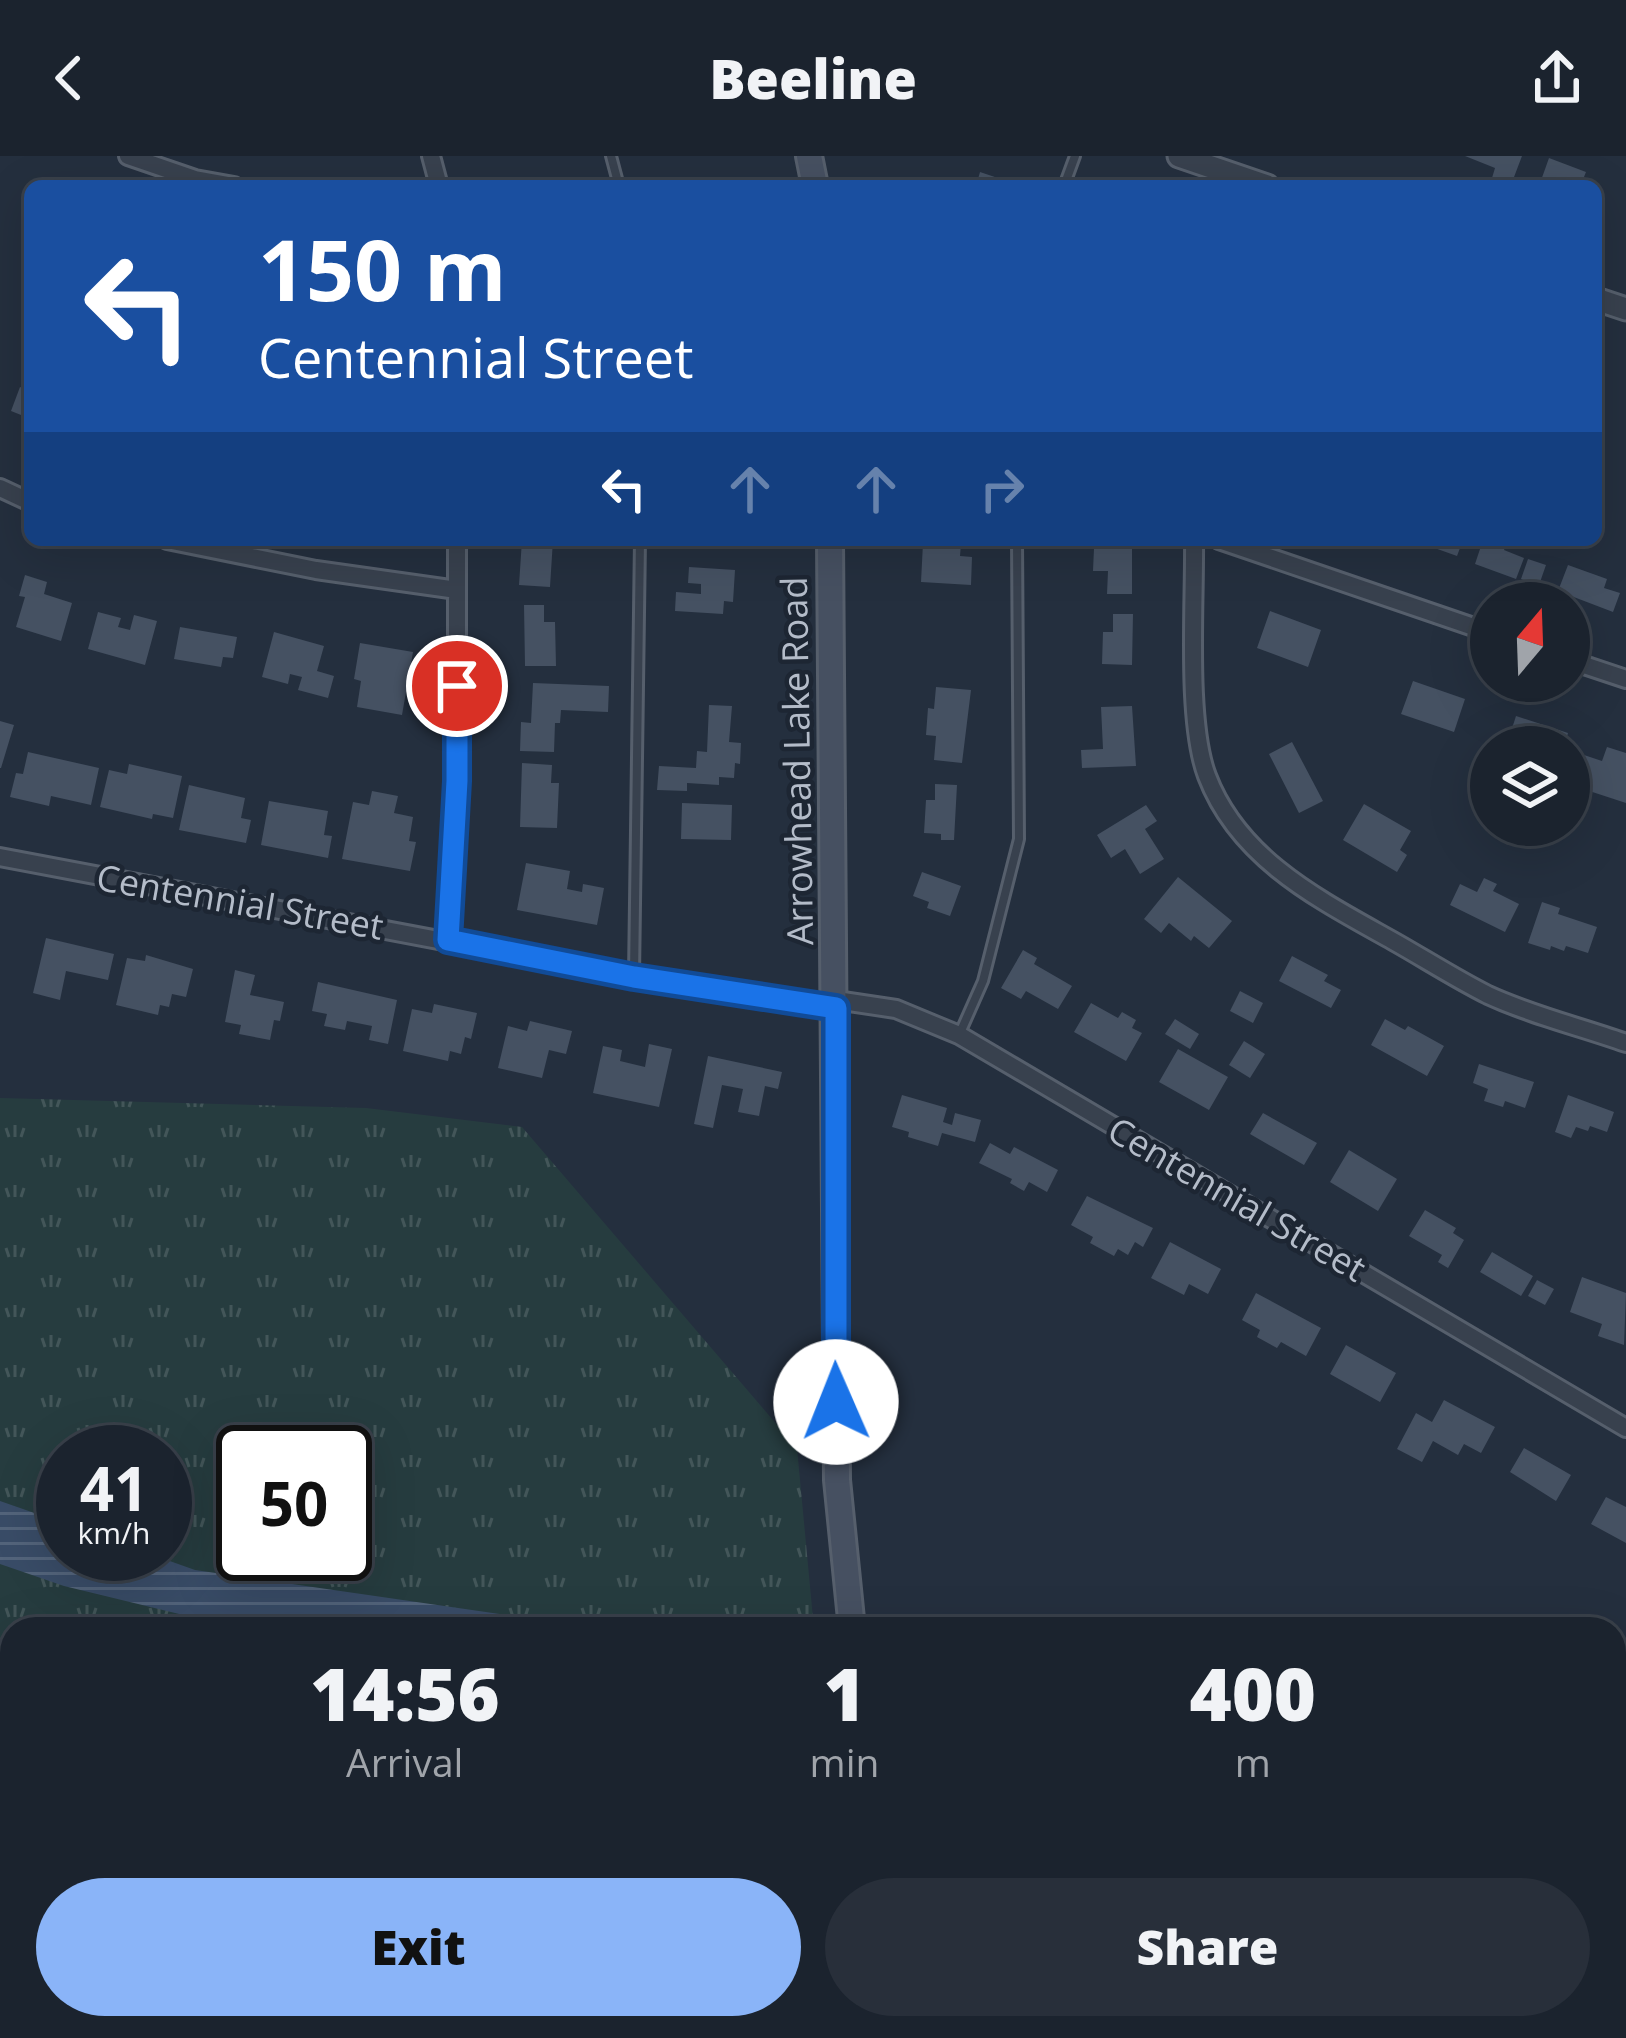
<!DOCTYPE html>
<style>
:root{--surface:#1b232e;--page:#282f3a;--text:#f1f3f6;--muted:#a0a4aa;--line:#39404a;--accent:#8ab4f8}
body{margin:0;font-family:"Open Sans",sans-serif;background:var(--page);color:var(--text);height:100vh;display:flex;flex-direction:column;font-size:45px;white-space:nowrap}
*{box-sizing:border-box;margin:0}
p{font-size:39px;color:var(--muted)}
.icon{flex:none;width:66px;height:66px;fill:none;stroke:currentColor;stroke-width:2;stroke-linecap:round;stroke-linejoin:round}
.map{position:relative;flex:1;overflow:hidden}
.panel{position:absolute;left:0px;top:1461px;width:1626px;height:423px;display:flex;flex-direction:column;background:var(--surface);border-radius:36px 36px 0 0;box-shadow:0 12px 48px #0002,0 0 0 3px var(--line)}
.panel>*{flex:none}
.banner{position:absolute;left:24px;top:24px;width:1578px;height:366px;border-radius:18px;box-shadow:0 12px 48px #0002,0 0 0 3px var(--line);background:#1a4fa0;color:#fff;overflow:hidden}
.needle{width:78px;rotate:19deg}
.buttons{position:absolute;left:1470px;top:426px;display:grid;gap:24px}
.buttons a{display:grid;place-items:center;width:120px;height:120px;border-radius:50%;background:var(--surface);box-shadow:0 12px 48px #0002,0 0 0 3px var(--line);font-size:60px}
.speed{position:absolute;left:36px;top:1269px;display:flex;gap:24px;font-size:60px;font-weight:700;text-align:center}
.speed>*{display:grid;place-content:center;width:156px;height:156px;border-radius:50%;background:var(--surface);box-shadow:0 12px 48px #0002,0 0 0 3px var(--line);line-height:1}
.speed small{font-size:30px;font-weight:400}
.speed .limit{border:6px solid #111;border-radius:18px;background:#fff;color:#111}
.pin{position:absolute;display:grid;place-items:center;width:102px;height:102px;color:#fff;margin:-51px;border:6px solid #fff;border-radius:50%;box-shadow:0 3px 12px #0007}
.me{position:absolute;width:132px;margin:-66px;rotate:359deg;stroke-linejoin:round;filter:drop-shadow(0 0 9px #0008)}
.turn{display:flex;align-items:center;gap:42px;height:252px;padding:0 36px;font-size:54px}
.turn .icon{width:156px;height:156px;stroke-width:2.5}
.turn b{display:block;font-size:84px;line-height:102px}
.lanes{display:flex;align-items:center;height:114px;padding:0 36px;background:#0003;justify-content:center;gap:60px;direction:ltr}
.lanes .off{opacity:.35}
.eta{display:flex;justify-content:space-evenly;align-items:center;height:204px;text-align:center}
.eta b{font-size:72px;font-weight:800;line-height:84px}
.cta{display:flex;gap:24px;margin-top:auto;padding:24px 36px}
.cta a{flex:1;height:138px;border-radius:72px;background:var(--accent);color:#111;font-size:48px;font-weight:800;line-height:138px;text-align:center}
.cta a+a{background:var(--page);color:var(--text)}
header{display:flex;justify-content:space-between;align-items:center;height:156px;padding:0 36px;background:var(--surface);font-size:54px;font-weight:800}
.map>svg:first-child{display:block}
.grass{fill:url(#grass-tufts);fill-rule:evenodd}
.water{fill:url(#water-rules)}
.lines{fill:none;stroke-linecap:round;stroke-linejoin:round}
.stream{stroke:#394c67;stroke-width:6}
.building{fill:#455162}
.service-casing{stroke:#565f6c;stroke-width:14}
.minor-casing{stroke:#565f6c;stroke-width:22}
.tertiary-casing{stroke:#565f6c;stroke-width:27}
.secondary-casing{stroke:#565f6c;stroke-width:30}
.service{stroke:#38414e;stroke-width:8}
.minor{stroke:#38414e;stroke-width:16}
.tertiary{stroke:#38414e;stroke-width:21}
.secondary{stroke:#465061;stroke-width:24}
.route-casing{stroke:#114b97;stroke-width:30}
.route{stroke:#1a73e8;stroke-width:21}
.labels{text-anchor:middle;stroke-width:9;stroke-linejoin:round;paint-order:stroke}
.street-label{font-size:36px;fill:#b4bcc9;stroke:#1d2633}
</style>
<header><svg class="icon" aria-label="back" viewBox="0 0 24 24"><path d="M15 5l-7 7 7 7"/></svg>Beeline<svg class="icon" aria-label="share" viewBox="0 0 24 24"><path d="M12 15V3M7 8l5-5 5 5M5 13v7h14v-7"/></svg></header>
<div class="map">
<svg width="1626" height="1882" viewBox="0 0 1626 1882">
<defs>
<pattern id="grass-tufts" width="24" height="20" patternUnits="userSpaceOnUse" patternTransform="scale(3)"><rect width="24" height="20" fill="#263c3f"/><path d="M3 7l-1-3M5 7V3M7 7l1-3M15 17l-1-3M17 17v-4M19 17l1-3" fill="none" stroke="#435659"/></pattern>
<pattern id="water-rules" width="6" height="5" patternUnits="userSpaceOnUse" patternTransform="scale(3)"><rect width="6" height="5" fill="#394c67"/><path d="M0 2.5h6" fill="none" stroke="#53647b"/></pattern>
</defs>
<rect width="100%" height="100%" fill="#242f3e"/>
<path class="grass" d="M0,942l366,10 156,19 275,321 17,181h-802v193h-12zM63,1296h102v102h-102zM243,1296h102v102h-102z"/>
<path class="water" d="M0,1345l63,22v31h87l45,16 318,46 16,13h-288l-177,-43 -64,-22z"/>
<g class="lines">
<path class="stream" d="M1614,1758l12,1"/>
</g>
<path class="building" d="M1465,0h57l-11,29 -19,-7 3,-10z
M1549,2l37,14 -4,10 11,4h-54z
M980,16l39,13v1h-43z
M20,231l10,4v36l-7,-3 3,-7 -15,-6z
M522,384h31l-3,47 -31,-2z
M927,384l34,4 -1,12 12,1 -1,28 -50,-3 2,-39z
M1412,384h51l-6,16z
M1483,384l24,3 -3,7 20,8 -8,21 -41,-15z
M1094,392h38v46h-25l1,-23h-15z
M1528,403l18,6 -7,20 -18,-6z
M1568,409l39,14 -3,9 16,5 -7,19 -55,-21z
M689,411l46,3 -2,32 -9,-1 -1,13 -48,-3 1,-19 25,2v-10l-13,-1z
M25,419l22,7 -3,12 28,9 -11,38 -45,-14 9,-30 -6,-1z
M524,449h20v17h11l1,44h-31z
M1270,455l51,19 -13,37 -51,-19z
M98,456l23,6 -3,9 12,3 4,-15 23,6 -12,44 -57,-16z
M1113,458h20l-1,51 -30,-1 1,-32h10z
M180,471l57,10 -4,21 -10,-1 -2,10 -47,-8z
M274,476l50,14 -7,25 17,5 -6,22 -30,-8 4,-13 -12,-3 -2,10 -26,-7z
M360,487l53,9 -11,63 -45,-8 4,-26 -7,-2z
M1413,525l52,18 -11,33 -53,-18z
M533,527l76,3 -1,26 -47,-2 -1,13h-5l-1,29 -34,-1 1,-29 10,1z
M936,531l35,3 -9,73 -28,-3 2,-24 -10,-1 2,-27 6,1z
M709,549l23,1 -3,36 12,1 -1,21 -5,-1 -1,15 -15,-1v8l-32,-2v8l-30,-1 2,-24 37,2 1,-17 10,1z
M1132,550l4,60 -54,2 -1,-18 22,-1 -2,-42z
M1516,560l52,17 -4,14h-58z
M0,565l14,4 -13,43h-1z
M1292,586l31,59 -24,12 -30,-59z
M1607,591l19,6v50l-52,-17 10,-31 18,6z
M28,596l71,16 -8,37 -40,-9 -2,10 -39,-9 6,-24 7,1z
M522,607l30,2 -1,18h8l-2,45 -37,-1z
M129,608l53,12 -9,42 -20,-4 -1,5 -52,-12 9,-37 18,4z
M935,628l22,1 -3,55h-13v-6l-17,-1 2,-33h9z
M189,629l56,13 -4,20 10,2 -5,23 -67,-13z
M372,635l26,5 -4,17 19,4 -4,24 7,1 -6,29 -68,-12 11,-57 16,3z
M269,645l59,10 -4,24 8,1 -4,22 -67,-13z
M682,647l50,2 -1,35 -50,-1z
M1364,648l47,27 -11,19 7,5 -10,17 -54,-32z
M1146,649l11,16 -12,8 19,30 -24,15 -15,-25 -14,9 -14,-23z
M526,707l44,8 -3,18 15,3 1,-8 21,4 -7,37 -80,-15z
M922,716l39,14 -11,30 -23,-8 2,-6 -16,-6z
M1178,721l54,44 -23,27 -15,-12 -3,5 -22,-18 -8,10 -17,-14z
M1484,722l13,6 -4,7 26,13 -14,28 -55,-27 10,-21 17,8z
M1542,746l18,6 -2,6 39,13 -9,26 -22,-7 -2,5 -13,-5 -1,4 -22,-7z
M46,782l68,16 -6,26 -42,-9 -6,29 -27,-7z
M1023,794l14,8 -3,6 38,22 -14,23 -32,-18 -5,8 -20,-11z
M146,799l47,14 -7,28 -14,-3 -3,13 -9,-2 -2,10 -42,-10 11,-47 18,3z
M1292,800l36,19 -4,6 17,9 -10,18 -52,-27z
M235,814l20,5 -5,20 34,7 -4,19 -6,-1 -4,20 -31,-6 2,-9 -16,-3z
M318,826l79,18 -9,44 -19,-4 3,-14 -25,-5 -2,9 -21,-4 3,-12 -15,-3z
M1240,835l23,12 -10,20 -23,-12z
M1091,847l27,15 4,-6 14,8 -4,8 10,5 -16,28 -52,-29z
M434,848l43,9 -6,26 -6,-2 -4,17 -11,-3 -2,10 -45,-10 9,-42 20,4z
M1175,863l24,15 -9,15 -25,-15z
M1385,863l20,11 3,-4 36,20 -17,30 -56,-31z
M530,865l42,10 -6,23 -17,-4 -7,28 -44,-10 10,-42 19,5z
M1244,885l21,13 -15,24 -21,-13z
M649,888l23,5 -13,58 -66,-14 10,-47 19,4 -2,11 25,6z
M1178,893l50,28 -19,33 -50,-28z
M708,900l74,16 -4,17 -13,-3 -6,30 -21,-4 5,-23 -21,-4 -9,43 -19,-4z
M1479,908l55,18 -9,26 -20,-7 -2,6 -19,-6 4,-12 -15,-6z
M902,939l45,13 -4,14 9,3 3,-12 26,7 -6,22 -33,-9 -4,13 -30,-9 1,-5 -17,-5z
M1568,939l46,17 -7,20 -17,-6 -2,5 -12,-4 -5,11 -16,-6z
M1263,957l54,30 -13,22 -54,-31z
M990,987l20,11 4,-7 44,23 -11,22 -18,-10 -5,9 -14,-8 2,-4 -33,-16z
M1349,994l48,29 -19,32 -48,-29z
M1087,1040l66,32 -10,19 -8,-5 -7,13 -10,-6 -4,7 -24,-13 3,-6 -22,-12z
M1425,1054l31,18 -3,5 11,7 -16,28 -10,-6 4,-7 -33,-19z
M1170,1086l51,27 -13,25 -19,-10 -5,11 -33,-17z
M1492,1096l41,24 -12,20 -41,-24z
M1582,1121l44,16 -2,52 -26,-9 4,-12 -32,-12z
M1537,1124l17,9 -9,16 -17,-9z
M1256,1137l65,35 -15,28 -25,-14 -4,6 -20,-11 3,-7 -18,-10z
M1346,1189l50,28 -16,29 -50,-28z
M1444,1244l51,27 -14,26 -17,-9 -6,11 -25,-14 -11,21 -25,-13 19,-36 16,9z
M1524,1292l47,27 -15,26 -46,-29z
M1606,1341l20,10v36l-35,-19z
M618,1872h62v6l-61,4z"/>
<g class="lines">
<defs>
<path id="service" d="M611,0l8,30
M1064,30l11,-30
M634,820l6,-436
M960,877l23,-52 36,-142 -2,-299"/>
<path id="minor" d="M128,0l67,23 39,7
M431,0l8,30
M0,332l30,14
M167,384l149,30 141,20
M1194,384c1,62 -8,181 13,236 32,84 113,124 186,165 32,18 63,38 95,54 43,20 93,32 138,48
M1219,384l272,93
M1569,504l57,19
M0,701l634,120 202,31
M448,784l9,-159v-241
M836,844l60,9 63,26 667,393
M0,1756l12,4
M390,1872l33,10"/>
<path id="tertiary" d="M1179,0l88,30
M1596,143l30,10"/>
<path id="secondary" d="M809,0l6,30
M830,384l7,940 15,149
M939,1872l3,10"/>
</defs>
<use href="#service" class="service-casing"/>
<use href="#minor" class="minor-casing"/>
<use href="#tertiary" class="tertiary-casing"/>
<use href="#secondary" class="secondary-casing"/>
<use href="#service" class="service"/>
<use href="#minor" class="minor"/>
<use href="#tertiary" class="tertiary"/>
<use href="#secondary" class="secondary"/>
</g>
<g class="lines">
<defs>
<path id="route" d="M457,530v95l-9,159 186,37 202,31v394"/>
</defs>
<use href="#route" class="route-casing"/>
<use href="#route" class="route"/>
</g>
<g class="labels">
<g class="street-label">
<text transform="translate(797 605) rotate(-91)" y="13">Arrowhead Lake Road</text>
<text transform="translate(240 746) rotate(10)" y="13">Centennial Street</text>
<text transform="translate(1237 1043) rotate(30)" y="13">Centennial Street</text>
</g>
</g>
</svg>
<div class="buttons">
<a><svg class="needle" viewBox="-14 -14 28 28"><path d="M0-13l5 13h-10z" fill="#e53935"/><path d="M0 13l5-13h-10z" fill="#a0a4aa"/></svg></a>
<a><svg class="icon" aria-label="layers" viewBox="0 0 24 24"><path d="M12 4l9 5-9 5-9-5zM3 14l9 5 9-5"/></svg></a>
</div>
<div class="speed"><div>41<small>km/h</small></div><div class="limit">50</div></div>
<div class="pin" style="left:457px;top:530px;background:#d93025"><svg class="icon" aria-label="arrive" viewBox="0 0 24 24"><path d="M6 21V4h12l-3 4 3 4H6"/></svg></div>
<svg class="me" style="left:836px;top:1246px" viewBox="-20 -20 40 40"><circle r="19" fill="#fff"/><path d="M0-13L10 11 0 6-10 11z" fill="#1a73e8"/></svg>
<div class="banner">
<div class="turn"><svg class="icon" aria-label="left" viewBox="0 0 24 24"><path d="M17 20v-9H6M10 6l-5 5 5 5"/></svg><div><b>150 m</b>Centennial Street</div></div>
<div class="lanes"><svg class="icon" aria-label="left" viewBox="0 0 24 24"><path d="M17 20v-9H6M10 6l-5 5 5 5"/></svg><svg class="icon off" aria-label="ahead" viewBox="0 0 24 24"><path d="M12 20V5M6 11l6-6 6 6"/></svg><svg class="icon off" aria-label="ahead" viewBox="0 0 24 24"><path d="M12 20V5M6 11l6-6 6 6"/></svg><svg class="icon off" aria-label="right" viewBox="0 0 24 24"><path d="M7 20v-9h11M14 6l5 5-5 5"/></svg></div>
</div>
<section class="panel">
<div class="eta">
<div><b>14:56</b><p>Arrival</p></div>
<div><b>1</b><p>min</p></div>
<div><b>400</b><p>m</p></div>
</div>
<div class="cta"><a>Exit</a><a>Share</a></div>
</section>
</div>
